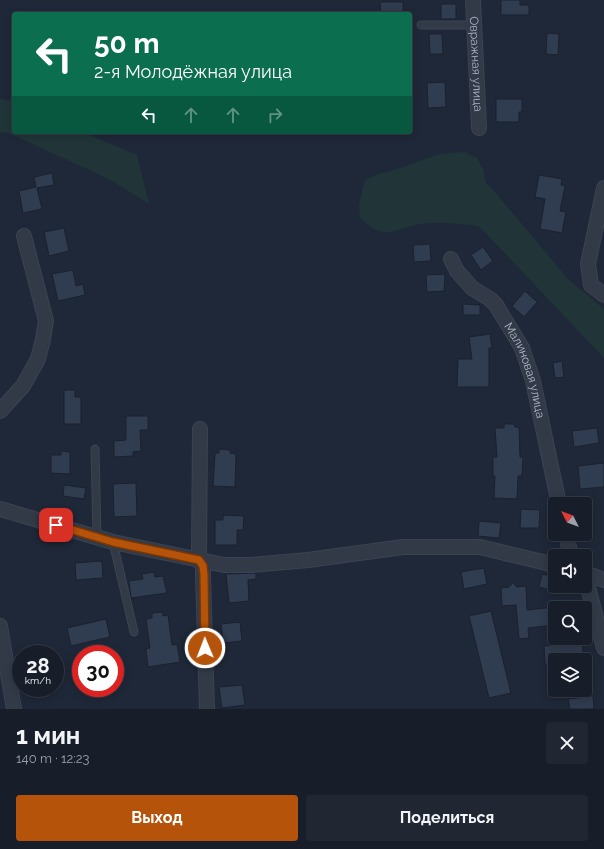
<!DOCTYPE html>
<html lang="ru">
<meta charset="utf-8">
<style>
:root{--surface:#171e2a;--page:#202732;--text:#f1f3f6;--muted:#9ea2a8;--line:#363c47;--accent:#b45309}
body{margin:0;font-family:Raleway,sans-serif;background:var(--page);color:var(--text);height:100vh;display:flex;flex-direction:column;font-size:15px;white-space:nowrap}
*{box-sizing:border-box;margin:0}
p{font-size:13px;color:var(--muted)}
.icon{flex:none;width:22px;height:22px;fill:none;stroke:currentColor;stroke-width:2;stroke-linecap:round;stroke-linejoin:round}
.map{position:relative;height:709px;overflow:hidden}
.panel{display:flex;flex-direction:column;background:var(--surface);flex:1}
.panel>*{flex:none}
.banner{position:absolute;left:12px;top:12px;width:400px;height:122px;border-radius:4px;box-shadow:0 2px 10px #0003,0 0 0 1px var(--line);background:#0b6e4f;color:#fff;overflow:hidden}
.needle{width:26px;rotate:312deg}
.controls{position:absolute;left:548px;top:497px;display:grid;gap:8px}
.controls a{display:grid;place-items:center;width:44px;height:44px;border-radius:4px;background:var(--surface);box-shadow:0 2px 10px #0003,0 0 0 1px var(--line);font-size:20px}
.speed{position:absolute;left:12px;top:645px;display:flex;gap:8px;font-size:20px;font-weight:700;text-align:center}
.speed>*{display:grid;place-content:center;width:52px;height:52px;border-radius:50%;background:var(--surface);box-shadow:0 2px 10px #0003,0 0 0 1px var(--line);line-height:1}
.speed small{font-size:10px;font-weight:400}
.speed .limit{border:6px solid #d22;background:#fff;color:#111}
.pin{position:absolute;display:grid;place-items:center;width:34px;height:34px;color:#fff;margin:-17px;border-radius:8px;box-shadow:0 2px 6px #0006}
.me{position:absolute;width:44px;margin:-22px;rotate:359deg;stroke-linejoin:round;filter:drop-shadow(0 0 3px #0008)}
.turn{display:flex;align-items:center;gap:14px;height:84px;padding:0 16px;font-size:18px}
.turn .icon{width:52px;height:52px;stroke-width:2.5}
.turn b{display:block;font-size:28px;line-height:34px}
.lanes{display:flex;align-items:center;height:38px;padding:0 16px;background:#0003;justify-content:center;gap:20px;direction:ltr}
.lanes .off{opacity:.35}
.round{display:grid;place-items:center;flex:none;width:42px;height:42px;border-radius:4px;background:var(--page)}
.summary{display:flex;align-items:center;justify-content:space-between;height:68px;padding:0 16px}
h1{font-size:24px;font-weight:700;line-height:30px}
.button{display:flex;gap:8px;margin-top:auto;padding:8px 16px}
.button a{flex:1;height:46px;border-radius:4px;background:var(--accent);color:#fff;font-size:16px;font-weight:700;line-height:46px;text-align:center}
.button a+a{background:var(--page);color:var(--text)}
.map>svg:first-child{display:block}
.green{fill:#213539}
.building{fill:#303c4f;stroke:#1a212f}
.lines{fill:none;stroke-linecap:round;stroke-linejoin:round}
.service-casing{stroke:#3c4352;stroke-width:9}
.minor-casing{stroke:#3c4352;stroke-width:16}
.service{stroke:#323a48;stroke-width:7}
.minor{stroke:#323a48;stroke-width:14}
.route-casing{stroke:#753606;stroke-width:10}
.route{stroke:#b45309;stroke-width:7}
.labels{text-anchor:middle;stroke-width:4;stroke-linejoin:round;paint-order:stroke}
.street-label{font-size:12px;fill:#acb4c5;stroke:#181f2c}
</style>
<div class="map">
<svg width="604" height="709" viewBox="0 0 604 709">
<rect width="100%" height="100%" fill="#1f2838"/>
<path class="green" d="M0,99l14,2v31h68l55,23 12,49 -42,-26 -99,-45 -8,-1z
M465,152l12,6 6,11 2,13 10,10 73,87 36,30v49l-125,-132c-18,-2 -35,-4 -53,-3 -31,3 -38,22 -66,-5l-1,-13 6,-25 13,-6 13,-3 49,-17z"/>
<path class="building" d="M501,0h19v5h9v10h-28z
M380,2h23v12h-22z
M441,4h15v15h-15z
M547,33l12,1 -1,21 -12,-1z
M429,34h13l1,20h-13z
M445,82l1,25 -18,1 -1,-25z
M496,99h26v13h-3v10h-23z
M52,173l2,12 -17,3 5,21 -19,4 -4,-22 17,-4 -2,-10z
M539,175l23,4 -1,6 4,1 -5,25 6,1 -4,21 -22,-4 5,-30 -10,-2z
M64,228l5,23 -20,5 -5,-24z
M430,244l1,17 -17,1 -1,-17z
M483,247l10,14 -12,9 -10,-15z
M73,270l3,16 7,-2 2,11 -27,6 -6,-27z
M445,274l-1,17 -17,1 -1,-17z
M525,291l12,11 -13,15 -12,-11z
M463,304l17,1v10h-17z
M490,334l2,14h-3v39h-32l1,-28h14l-3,-22z
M562,361l2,16 -9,1 -2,-15z
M64,390h11v7h6v27h-17z
M126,416h22v14h-8l1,21 -8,1v4l-19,1v-16l12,-1z
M504,424h10l1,3h4l1,30h3l-1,19h-4l-1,23 -23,-1 1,-22h-2v-19h4l-2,-29h9z
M597,428l2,15 -25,4 -2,-16z
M219,449l11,1v3l6,1 -1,33 -22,-1 2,-33h4z
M61,451l9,1v22l-19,-1v-18h10z
M604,463v24l-24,2 -2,-23z
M136,483l1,33 -23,1 -1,-33z
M64,485l22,3 -2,11 -21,-3z
M521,509l19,1 -1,18h-19z
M223,515l21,1 -1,14h-6v15h-22v-25h8z
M479,521l22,2 -2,15 -21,-2z
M102,561l1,17 -27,2 -1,-17z
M484,568l3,16 -23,5 -3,-17z
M154,572l1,5 8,-1 4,17 -36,5 -2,-17 14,-2 -1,-5z
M256,573v6l-8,1 1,21 -20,2 -3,-29z
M542,574l13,3v14l-16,-4z
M513,583l4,4 9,-1 1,24 28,-3v18l-27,3 1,10 -10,1 -3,-34 -14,1 -1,-18 8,-1z
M491,611l20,82 -22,5 -20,-82z
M163,612v4l5,-1 4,30 5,-1 3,18 -32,5 -2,-18 4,-1 -4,-29 6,-1v-5z
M106,619l4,18 -39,9 -4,-18z
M240,622l2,19 -19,2 -2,-19z
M556,638h11l1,4 14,-1 2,19h-29v5h-10l-1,-19 12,-1z
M242,685l3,20 -23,3 -3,-21z
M593,696l1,13h-24l-2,-10z"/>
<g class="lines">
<defs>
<path id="service" d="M421,25h52
M95,449l2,88
M113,542l21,90"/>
<g id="minor">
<path id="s1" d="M473,0l6,128"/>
<path d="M604,188l-16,76 3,21 13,10"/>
<path id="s2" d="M451,259l6,12 15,17 18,11 6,6 26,43 11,33 26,123"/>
<path d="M0,411l23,-25 15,-27 5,-20 3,-18 -22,-85"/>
<path d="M200,429l-1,131 4,6v9l4,134"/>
<path d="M0,509l113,33 111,23h27l57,-5 95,-13h77l75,18"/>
<path d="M566,534l5,22"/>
<path d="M585,573l19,7"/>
<path d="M585,576l19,72"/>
<path d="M0,626l14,83"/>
</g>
</defs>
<use href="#service" class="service-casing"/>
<use href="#minor" class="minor-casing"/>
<use href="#service" class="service"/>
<use href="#minor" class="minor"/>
</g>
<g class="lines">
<defs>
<path id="route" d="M56,525l57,17 86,18 4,6 1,9 1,73"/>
</defs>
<use href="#route" class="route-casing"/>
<use href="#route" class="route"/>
</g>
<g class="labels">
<g class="street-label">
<text dy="4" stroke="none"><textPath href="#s1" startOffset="64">Овражная улица</textPath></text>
<text dy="4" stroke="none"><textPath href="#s2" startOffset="138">Малиновая улица</textPath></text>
</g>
</g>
</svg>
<div class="controls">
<a><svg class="needle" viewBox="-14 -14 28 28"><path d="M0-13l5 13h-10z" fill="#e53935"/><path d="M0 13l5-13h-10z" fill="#9ea2a8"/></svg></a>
<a><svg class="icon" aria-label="sound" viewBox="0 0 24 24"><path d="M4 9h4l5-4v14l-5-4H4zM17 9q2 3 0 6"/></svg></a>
<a><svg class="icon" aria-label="search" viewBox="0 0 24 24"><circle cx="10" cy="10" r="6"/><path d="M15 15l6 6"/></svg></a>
<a><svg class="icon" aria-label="layers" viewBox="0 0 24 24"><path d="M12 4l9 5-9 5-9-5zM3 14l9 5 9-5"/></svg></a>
</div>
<div class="speed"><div>28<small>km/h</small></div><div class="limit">30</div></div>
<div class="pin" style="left:56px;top:525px;background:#d93025"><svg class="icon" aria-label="arrive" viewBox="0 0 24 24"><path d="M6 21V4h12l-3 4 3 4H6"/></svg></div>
<svg class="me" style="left:205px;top:648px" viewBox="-20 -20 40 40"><circle r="17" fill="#b45309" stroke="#fff" stroke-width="3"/><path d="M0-11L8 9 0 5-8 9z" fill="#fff"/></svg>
<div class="banner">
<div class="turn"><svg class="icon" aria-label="left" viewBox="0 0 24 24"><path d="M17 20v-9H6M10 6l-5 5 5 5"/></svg><div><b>50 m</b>2-я Молодёжная улица</div></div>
<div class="lanes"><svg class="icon" aria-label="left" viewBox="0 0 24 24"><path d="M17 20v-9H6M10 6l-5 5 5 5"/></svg><svg class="icon off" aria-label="ahead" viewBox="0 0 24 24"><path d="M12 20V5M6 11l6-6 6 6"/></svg><svg class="icon off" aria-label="ahead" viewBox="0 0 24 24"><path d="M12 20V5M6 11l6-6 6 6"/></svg><svg class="icon off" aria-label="right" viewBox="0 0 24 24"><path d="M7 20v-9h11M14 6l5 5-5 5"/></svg></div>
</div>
</div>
<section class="panel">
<div class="summary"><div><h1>1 мин</h1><p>140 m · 12:23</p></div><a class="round"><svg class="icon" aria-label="close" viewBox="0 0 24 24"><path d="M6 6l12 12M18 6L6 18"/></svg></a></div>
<div class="button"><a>Выход</a><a>Поделиться</a></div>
</section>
